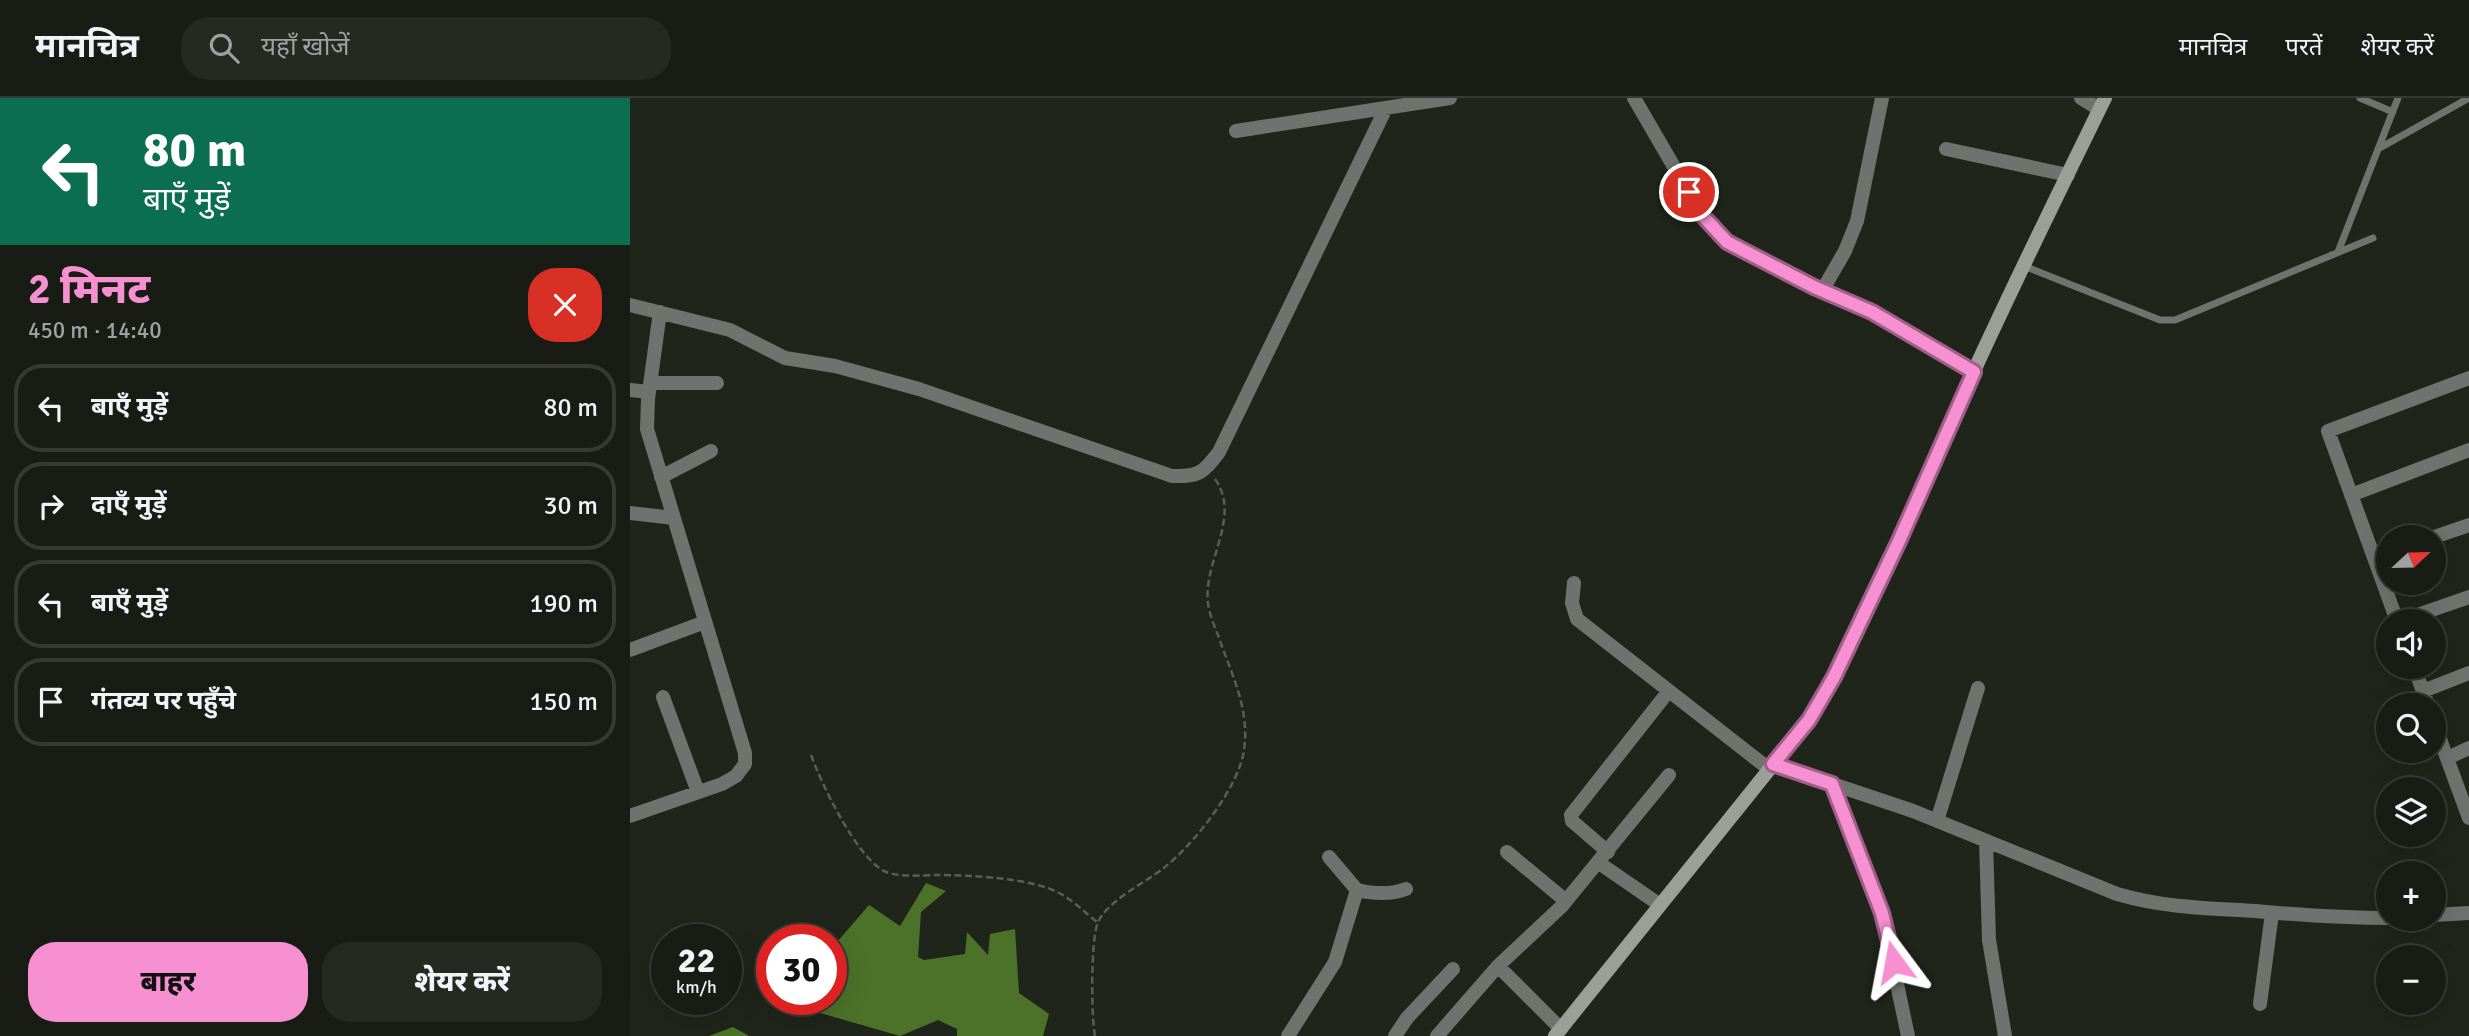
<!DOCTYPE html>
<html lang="hi">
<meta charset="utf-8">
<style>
:root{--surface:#181c14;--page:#252922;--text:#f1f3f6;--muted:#9fa1a0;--line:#363a34;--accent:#f690d1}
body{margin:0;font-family:Signika,"Noto Sans Devanagari",sans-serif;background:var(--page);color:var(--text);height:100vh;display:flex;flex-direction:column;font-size:26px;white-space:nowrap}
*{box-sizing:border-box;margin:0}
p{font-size:23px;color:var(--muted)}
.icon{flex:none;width:38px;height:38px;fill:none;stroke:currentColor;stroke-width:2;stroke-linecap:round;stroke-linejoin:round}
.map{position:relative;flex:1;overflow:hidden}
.panel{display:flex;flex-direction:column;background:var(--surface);width:630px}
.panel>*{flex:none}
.guide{background:#0b6e4f;color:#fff;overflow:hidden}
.needle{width:46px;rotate:68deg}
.fabs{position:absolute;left:1746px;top:427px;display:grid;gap:14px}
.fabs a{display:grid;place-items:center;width:70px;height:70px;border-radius:50%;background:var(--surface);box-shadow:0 7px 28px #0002,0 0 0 2px var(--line);font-size:35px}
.speed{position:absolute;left:21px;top:826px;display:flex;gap:14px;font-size:35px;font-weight:700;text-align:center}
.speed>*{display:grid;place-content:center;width:91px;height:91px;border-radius:50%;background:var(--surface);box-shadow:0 7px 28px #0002,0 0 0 2px var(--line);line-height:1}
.speed small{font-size:18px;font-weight:400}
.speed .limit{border:10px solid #d22;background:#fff;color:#111}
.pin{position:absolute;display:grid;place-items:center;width:60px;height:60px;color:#fff;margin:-30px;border:4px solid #fff;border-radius:50%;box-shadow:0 2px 7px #0007}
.me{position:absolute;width:77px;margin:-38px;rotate:347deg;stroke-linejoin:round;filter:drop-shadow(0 0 5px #0008)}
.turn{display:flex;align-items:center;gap:24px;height:147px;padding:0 28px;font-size:32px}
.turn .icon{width:91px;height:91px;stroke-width:2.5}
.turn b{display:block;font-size:49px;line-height:60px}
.round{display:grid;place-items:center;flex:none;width:74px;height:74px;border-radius:28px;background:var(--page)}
.headline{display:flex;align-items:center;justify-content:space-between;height:119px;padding:0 28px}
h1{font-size:42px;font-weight:800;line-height:52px;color:var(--accent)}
.action{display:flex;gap:14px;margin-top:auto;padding:14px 28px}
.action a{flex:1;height:80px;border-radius:28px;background:var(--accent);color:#111;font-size:28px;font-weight:800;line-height:80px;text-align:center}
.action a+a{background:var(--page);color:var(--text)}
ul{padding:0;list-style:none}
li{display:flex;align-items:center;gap:21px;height:88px;margin:0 14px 10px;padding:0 14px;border:4px solid var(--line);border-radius:28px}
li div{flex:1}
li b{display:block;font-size:26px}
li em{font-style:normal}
header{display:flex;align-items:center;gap:42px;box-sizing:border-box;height:98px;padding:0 35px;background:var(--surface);border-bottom:2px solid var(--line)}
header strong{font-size:33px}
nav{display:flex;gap:38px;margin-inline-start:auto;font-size:24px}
.search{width:490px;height:63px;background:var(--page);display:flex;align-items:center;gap:18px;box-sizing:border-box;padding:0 24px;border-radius:28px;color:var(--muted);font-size:26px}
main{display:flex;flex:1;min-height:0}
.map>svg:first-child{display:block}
.water{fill:#4c7229}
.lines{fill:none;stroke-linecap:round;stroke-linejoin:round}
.path{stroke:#595e55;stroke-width:2.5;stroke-dasharray:7 3.5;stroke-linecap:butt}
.lane{stroke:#6f726d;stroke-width:7}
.street{stroke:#6f726d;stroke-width:14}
.secondary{stroke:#9aa097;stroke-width:14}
.route-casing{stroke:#a05e88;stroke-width:18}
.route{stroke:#f690d1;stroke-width:12}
</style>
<header>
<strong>मानचित्र</strong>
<div class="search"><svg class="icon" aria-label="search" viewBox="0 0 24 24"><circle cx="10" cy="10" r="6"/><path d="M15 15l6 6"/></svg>यहाँ खोजें</div>
<nav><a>मानचित्र</a><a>परतें</a><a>शेयर करें</a></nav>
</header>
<main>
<section class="panel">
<div class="guide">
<div class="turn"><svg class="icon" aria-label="left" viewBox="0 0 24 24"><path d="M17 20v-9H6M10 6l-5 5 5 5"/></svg><div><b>80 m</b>बाएँ मुड़ें</div></div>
</div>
<div class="headline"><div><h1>2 मिनट</h1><p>450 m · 14:40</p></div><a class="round" style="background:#d93025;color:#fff"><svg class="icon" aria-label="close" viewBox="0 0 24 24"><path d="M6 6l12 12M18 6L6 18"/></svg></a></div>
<ul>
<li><svg class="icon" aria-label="left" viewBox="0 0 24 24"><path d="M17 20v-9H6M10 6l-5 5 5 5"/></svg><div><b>बाएँ मुड़ें</b></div><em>80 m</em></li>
<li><svg class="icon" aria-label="right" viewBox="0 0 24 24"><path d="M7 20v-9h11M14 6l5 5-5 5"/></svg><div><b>दाएँ मुड़ें</b></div><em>30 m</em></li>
<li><svg class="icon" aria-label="left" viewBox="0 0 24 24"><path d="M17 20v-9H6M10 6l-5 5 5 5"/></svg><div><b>बाएँ मुड़ें</b></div><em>190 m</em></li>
<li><svg class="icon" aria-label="arrive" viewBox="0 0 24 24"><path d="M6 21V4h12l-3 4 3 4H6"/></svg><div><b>गंतव्य पर पहुँचे</b></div><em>150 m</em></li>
</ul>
<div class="action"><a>बाहर</a><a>शेयर करें</a></div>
</section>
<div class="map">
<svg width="1839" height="938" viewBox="0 0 1839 938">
<rect width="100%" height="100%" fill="#20251b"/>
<path class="water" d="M296,785l20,8 -25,21 -3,45 6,3 41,-6 2,-22 21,23 2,-21 25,-5 4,64 30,21 -6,22h-86v-7l-19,-9 -38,16 -104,-30 -1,-7h36v-50l38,-44 31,21z
M103,929l16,9h-40z"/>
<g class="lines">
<path class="path" d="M181,657c11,30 45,101 73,116 15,7 38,4 53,4 31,0 95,3 122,18 14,7 25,19 38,29
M465,938c-4,-21 -4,-91 2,-111 7,-23 50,-43 68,-58 29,-23 74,-80 79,-117 6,-40 -12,-75 -25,-112 -4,-11 -10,-24 -11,-35 -5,-42 34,-86 7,-124"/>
<path class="lane" d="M1730,0l33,14
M1748,51l91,-51
M1708,154l60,-154
M1394,168l136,54h15l198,-82"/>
<path class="street" d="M1004,0l68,117 25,27 87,45 58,25 102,60
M1451,0l18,11
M606,33l214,-33
M1316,51l122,26
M1192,193l23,-40 12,-30 25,-123
M0,207l100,25 55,28 50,8 84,23 253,87c27,1 31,-3 47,-24l167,-344
M20,285h67
M0,292l19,2
M31,379l50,-26
M1721,397l118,-45
M0,415l44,5
M1804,439l35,-12
M944,485l-2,20 5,16 192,150
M1767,523l-69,-190 141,-53
M1770,523l69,-24
M0,552l75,-28
M1784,569l14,38
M1793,593l46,-18
M33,599l35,95
M1804,625l35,95
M1817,660l22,-10
M1143,666l140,47 204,83c49,14 88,14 138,17 45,4 89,7 134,7
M1202,686l50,129 26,123
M0,718l92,-32 14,-8 9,-12v-11l-98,-324 1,-30 12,-87
M1307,723l41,-133
M1356,743l3,99 16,96
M877,754l59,49
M978,754l-36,-31 -1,-6 97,-123
M699,759l28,33c17,4 33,5 49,-1
M969,765l61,42
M1804,817l35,-2
M868,868l63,63
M1630,906l12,-91
M658,938l47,-74 22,-72
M765,938l12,-18 46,-49
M807,938l61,-70 63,-59 108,-132"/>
<path class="secondary" d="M925,938l254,-316c64,-112 112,-232 165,-349 42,-92 87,-183 131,-273"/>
</g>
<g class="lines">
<defs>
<path id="route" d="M1059,94l13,23 25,27 87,45 58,25 102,60 -75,169 -65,136 -25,43 -36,44 59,20 50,129 12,49"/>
</defs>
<use href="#route" class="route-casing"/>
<use href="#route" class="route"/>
</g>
</svg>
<div class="fabs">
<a><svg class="needle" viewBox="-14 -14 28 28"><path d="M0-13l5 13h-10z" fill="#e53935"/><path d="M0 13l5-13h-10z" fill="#9fa1a0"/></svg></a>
<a><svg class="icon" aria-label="sound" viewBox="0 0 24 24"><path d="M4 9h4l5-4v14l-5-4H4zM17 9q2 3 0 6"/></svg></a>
<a><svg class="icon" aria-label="search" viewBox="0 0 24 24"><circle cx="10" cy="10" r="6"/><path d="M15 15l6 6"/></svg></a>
<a><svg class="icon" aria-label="layers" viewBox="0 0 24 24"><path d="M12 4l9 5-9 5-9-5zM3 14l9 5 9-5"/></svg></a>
<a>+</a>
<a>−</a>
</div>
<div class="speed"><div>22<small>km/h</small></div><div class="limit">30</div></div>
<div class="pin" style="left:1059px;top:94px;background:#d93025"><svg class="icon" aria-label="arrive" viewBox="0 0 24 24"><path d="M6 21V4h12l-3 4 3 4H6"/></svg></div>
<svg class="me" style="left:1264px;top:864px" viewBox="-20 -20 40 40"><path d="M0-17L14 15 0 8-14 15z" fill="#f690d1" stroke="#fff" stroke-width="4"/></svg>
</div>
</main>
